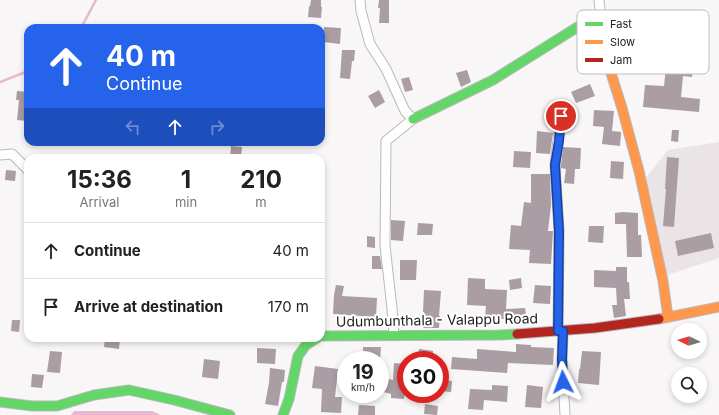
<!DOCTYPE html>
<style>
:root{--surface:#fff;--page:#f2f2f2;--text:#222;--muted:#767676;--line:#e0e0e0}
body{margin:0;font-family:Inter,sans-serif;background:var(--page);color:var(--text);height:100vh;display:flex;flex-direction:column;font-size:15px;white-space:nowrap}
*{box-sizing:border-box;margin:0}
p{font-size:13px;color:var(--muted)}
.icon{flex:none;width:22px;height:22px;fill:none;stroke:currentColor;stroke-width:2;stroke-linecap:round;stroke-linejoin:round}
.map{position:relative;flex:1;overflow:hidden}
.sheet{position:absolute;left:24px;top:154px;width:301px;height:188px;display:flex;flex-direction:column;background:var(--surface);border-radius:12px;box-shadow:0 2px 6px #0003}
.sheet>*{flex:none}
.top-card{position:absolute;left:24px;top:24px;width:301px;height:122px;border-radius:12px;box-shadow:0 2px 6px #0003;background:#2563eb;color:#fff;overflow:hidden}
.needle{width:26px;rotate:275deg}
.fabs{position:absolute;left:671px;top:323px;display:grid;gap:8px}
.fabs a{display:grid;place-items:center;width:36px;height:36px;border-radius:50%;background:var(--surface);box-shadow:0 2px 6px #0003;font-size:20px}
.speed{position:absolute;left:337px;top:351px;display:flex;gap:8px;font-size:20px;font-weight:700;text-align:center}
.speed>*{display:grid;place-content:center;width:52px;height:52px;border-radius:50%;background:var(--surface);box-shadow:0 2px 6px #0003;line-height:1}
.speed small{font-size:10px;font-weight:400}
.speed .limit{border:6px solid #d22;background:#fff;color:#111}
.pin{position:absolute;display:grid;place-items:center;width:34px;height:34px;color:#fff;margin:-17px;border:2px solid #fff;border-radius:50%;box-shadow:0 1px 4px #0007}
.me{position:absolute;width:44px;margin:-22px;rotate:357deg;stroke-linejoin:round;filter:drop-shadow(0 0 3px #0008)}
.turn{display:flex;align-items:center;gap:14px;height:84px;padding:0 16px;font-size:18px}
.turn .icon{width:52px;height:52px;stroke-width:2.5}
.turn b{display:block;font-size:28px;line-height:34px}
.lanes{display:flex;align-items:center;height:38px;padding:0 16px;background:#0003;justify-content:center;gap:20px;direction:ltr}
.lanes .off{opacity:.35}
.eta{display:flex;justify-content:space-evenly;align-items:center;height:68px;text-align:center}
.eta b{font-size:24px;font-weight:700;line-height:28px}
ul{padding:0;list-style:none}
li{display:flex;align-items:center;gap:12px;height:56px;padding:0 16px;border-top:1px solid var(--line)}
li div{flex:1}
li b{display:block;font-size:15px}
li em{font-style:normal}
.map>svg:first-child{display:block}
.built{fill:#ebe4e6}
.water{fill:#e8b8ce}
.lines{fill:none;stroke-linecap:round;stroke-linejoin:round}
.stream{stroke:#e8b8ce;stroke-width:2.5}
.building{fill:#aa9da3}
.street-casing{stroke:#bab8b9;stroke-width:11}
.fast-casing{stroke:#bab8b9;stroke-width:11}
.slow-casing{stroke:#bab8b9;stroke-width:11}
.jam-casing{stroke:#bab8b9;stroke-width:11}
.street{stroke:#fefefe;stroke-width:9}
.fast{stroke:#63d668;stroke-width:9}
.slow{stroke:#ff974d;stroke-width:9}
.jam{stroke:#b3261e;stroke-width:9}
.route-casing{stroke:#184099;stroke-width:10}
.route{stroke:#2563eb;stroke-width:7}
.labels{text-anchor:middle;stroke-width:4;stroke-linejoin:round;paint-order:stroke}
.street-label{font-size:14px;fill:#222021;stroke:#fff}
.key{fill:#fff;stroke:#bdbcbc;stroke-width:1}
.key-label{font-size:11px;fill:#222021}
</style>
<div class="map">
<svg width="719" height="415" viewBox="0 0 719 415">
<rect width="100%" height="100%" fill="#f8f6f7"/>
<path class="built" d="M719,142v116l-55,18 -19,-97 23,-29z"/>
<path class="water" d="M74,411h78l9,4h-90z"/>
<g class="lines">
<path class="stream" d="M81,28l15,-28
M0,82l28,-11"/>
</g>
<path class="building" d="M311,0h10v7h1l-1,11 -13,-1 1,-11h1z
M379,0h10v23h-10l1,-15h-2z
M324,27l17,1 -1,16 -17,-2z
M342,50h13l-1,11h-2l-2,18 -10,-1z
M667,57l26,2 -1,18 -9,-1 -2,21 19,2 -1,13 -56,-5 2,-22 19,1z
M467,70l4,12 -10,5 -5,-14z
M409,77l4,13 -8,2 -4,-13z
M590,84l5,12 -19,7 -5,-11z
M379,90l6,12 -10,6 -7,-12z
M17,91l11,1 -1,29 -10,-1 2,-20h-3z
M594,110l20,1 -2,20 9,1v2l-1,12 -18,-2 2,-17 -11,-1z
M672,130h7l-1,12 -7,-1z
M537,131l16,2 -3,21 -14,-1z
M231,146l11,1 -1,11 -11,-1z
M563,147l18,1 -1,21h-5l-1,15 -10,-1 2,-14 -5,-1v-3z
M514,151l17,1 -1,16 -17,-1z
M667,157l12,1 -5,69 -11,-1 3,-37h-1z
M611,161l13,1 -1,17 -13,-1z
M6,170l10,1 -1,10 -10,-1z
M531,174h19l1,31 -3,26h5l-2,33 -22,-1 1,-13 -21,-1 2,-24 10,1 3,-24 7,1z
M623,212l15,1v22h3l1,22h-15l-1,-33h-11v-11z
M391,220l14,1 -2,20 -12,-1z
M418,223l15,1 -1,11h-15z
M589,226h15l-1,17 -15,-1z
M711,233l3,15 -36,8 -3,-15z
M367,236l8,1v11l-8,-1z
M372,256h8l2,13h-10z
M400,260h17l-1,20h-16z
M616,267h11v15h2l1,17h-6l2,17 -12,2 -2,-13h5l-1,-17 -22,-1v-17l22,1z
M468,278l17,1v10l22,1 -1,19 19,-1 2,14h-10v-2l-32,-2 1,-12 -19,-1z
M521,278l1,10 -12,2 -1,-10z
M336,285l8,1 -2,10 35,2 -1,19 -43,-3 1,-19z
M535,285l16,1 -1,18 -17,-1z
M424,290l17,1 -2,25h1l-1,12h-16l1,-16h-1z
M12,320h8l-1,12 -8,-1z
M105,338h15l-1,11 -15,-2z
M516,344l15,1v2l23,1 -1,17 -45,-2 -1,10 -56,-4 1,-12 25,2v-10l39,3z
M363,347h18l-1,13h-17z
M257,348l19,1 -1,15 -18,-1z
M419,349l14,2v9h-15z
M50,351l12,1 -2,21 -13,-1z
M582,351l19,1 -2,33 -21,-2 1,-14h1z
M204,359l16,2 -2,18 -16,-2z
M394,363l12,1v13l-2,22 -13,-1v-4l-11,-3v-14l13,3z
M315,366l23,3 -3,28h7l-1,16 -20,-1 1,-23 -10,-1z
M270,368l15,2 -1,12h-2l-4,24 -13,-2 4,-21z
M32,374l12,1 -2,13 -11,-1z
M440,380l12,1 -1,11 -11,-1z
M492,385l16,1 -1,16 -23,-2 -1,10 -15,-1 2,-20 22,1z
M527,385l16,2 -2,21 -16,-1z
M425,404l13,2 -1,9 -13,-1z
M359,405l16,1v9h-17z"/>
<g class="lines">
<defs>
<path id="street" d="M360,0l1,11 9,33 16,25 19,42 8,8 -27,22 -1,105 7,62 2,27
M599,0l2,18
M0,155l12,-1 16,16
M558,331l1,-100 -4,-66 6,-50
M563,331l-1,28 3,56"/>
<path id="fast" d="M413,119l80,-39 99,-62
M321,336l179,-1 17,-1
M0,402l32,4h25l37,-11 35,-5 45,10 56,15
M283,415l6,-16 9,-43 8,-11 11,-7"/>
<path id="slow" d="M592,18l2,-2 7,2 9,52 12,38 17,63 24,110 5,36
M659,319l60,-12"/>
<path id="jam" d="M517,334l78,-6 64,-9"/>
</defs>
<use href="#street" class="street-casing"/>
<use href="#fast" class="fast-casing"/>
<use href="#slow" class="slow-casing"/>
<use href="#jam" class="jam-casing"/>
<use href="#street" class="street"/>
<use href="#fast" class="fast"/>
<use href="#slow" class="slow"/>
<use href="#jam" class="jam"/>
</g>
<g class="lines">
<defs>
<path id="route" d="M561,116l-2,25 -4,24 4,66 -1,100h5l-1,28 1,23"/>
</defs>
<use href="#route" class="route-casing"/>
<use href="#route" class="route"/>
</g>
<g class="labels">
<g class="street-label">
<text transform="translate(437 320) rotate(-1)" y="5">Udumbunthala - Valappu Road</text>
</g>
</g>
<rect x="577" y="10" width="132" height="64" rx="6" class="key"/>
<rect x="585" y="22" width="18" height="4" fill="#63d668"/>
<rect x="585" y="40" width="18" height="4" fill="#ff974d"/>
<rect x="585" y="58" width="18" height="4" fill="#b3261e"/>
<g class="key-label">
<text x="610" y="28">Fast</text>
<text x="610" y="46">Slow</text>
<text x="610" y="64">Jam</text>
</g>
</svg>
<div class="fabs">
<a><svg class="needle" viewBox="-14 -14 28 28"><path d="M0-13l5 13h-10z" fill="#e53935"/><path d="M0 13l5-13h-10z" fill="#767676"/></svg></a>
<a><svg class="icon" aria-label="search" viewBox="0 0 24 24"><circle cx="10" cy="10" r="6"/><path d="M15 15l6 6"/></svg></a>
</div>
<div class="speed"><div>19<small>km/h</small></div><div class="limit">30</div></div>
<div class="pin" style="left:561px;top:116px;background:#d93025"><svg class="icon" aria-label="arrive" viewBox="0 0 24 24"><path d="M6 21V4h12l-3 4 3 4H6"/></svg></div>
<svg class="me" style="left:563px;top:382px" viewBox="-20 -20 40 40"><path d="M0-17L14 15 0 8-14 15z" fill="#2563eb" stroke="#fff" stroke-width="4"/></svg>
<div class="top-card">
<div class="turn"><svg class="icon" aria-label="ahead" viewBox="0 0 24 24"><path d="M12 20V5M6 11l6-6 6 6"/></svg><div><b>40 m</b>Continue</div></div>
<div class="lanes"><svg class="icon off" aria-label="left" viewBox="0 0 24 24"><path d="M17 20v-9H6M10 6l-5 5 5 5"/></svg><svg class="icon" aria-label="ahead" viewBox="0 0 24 24"><path d="M12 20V5M6 11l6-6 6 6"/></svg><svg class="icon off" aria-label="right" viewBox="0 0 24 24"><path d="M7 20v-9h11M14 6l5 5-5 5"/></svg></div>
</div>
<section class="sheet">
<div class="eta">
<div><b>15:36</b><p>Arrival</p></div>
<div><b>1</b><p>min</p></div>
<div><b>210</b><p>m</p></div>
</div>
<ul>
<li><svg class="icon" aria-label="ahead" viewBox="0 0 24 24"><path d="M12 20V5M6 11l6-6 6 6"/></svg><div><b>Continue</b></div><em>40 m</em></li>
<li><svg class="icon" aria-label="arrive" viewBox="0 0 24 24"><path d="M6 21V4h12l-3 4 3 4H6"/></svg><div><b>Arrive at destination</b></div><em>170 m</em></li>
</ul>
</section>
</div>
